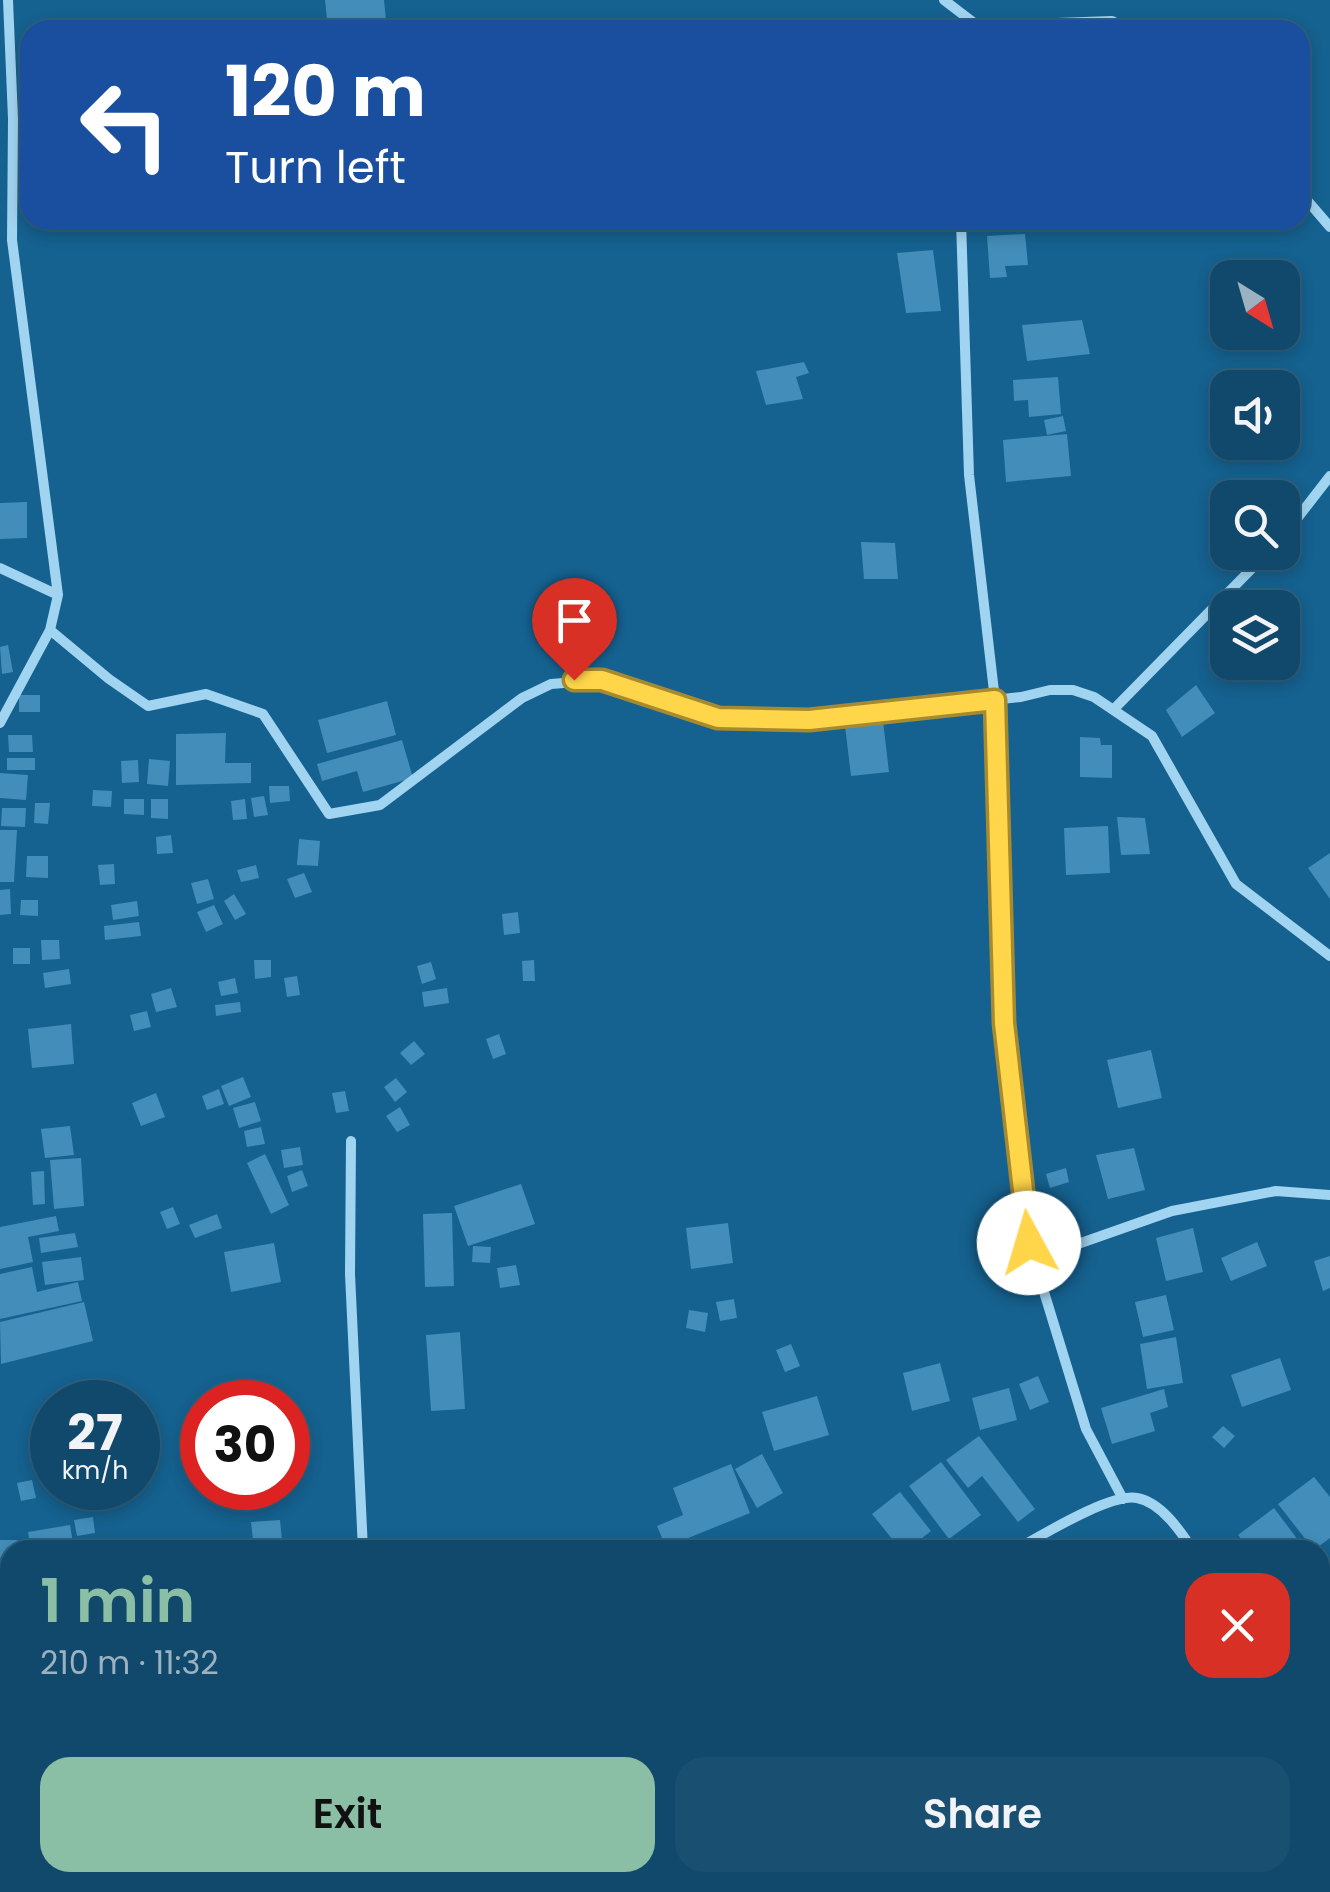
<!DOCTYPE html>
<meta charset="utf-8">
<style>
:root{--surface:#10496b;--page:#195071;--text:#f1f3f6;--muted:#9cb2c1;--line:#30617e;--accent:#8abfa5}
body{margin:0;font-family:Poppins,sans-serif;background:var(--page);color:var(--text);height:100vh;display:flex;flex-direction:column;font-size:38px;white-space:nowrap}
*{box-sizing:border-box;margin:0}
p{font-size:32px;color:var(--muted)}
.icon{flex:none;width:55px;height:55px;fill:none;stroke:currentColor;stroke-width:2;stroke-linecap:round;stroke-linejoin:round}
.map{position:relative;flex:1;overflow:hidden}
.drawer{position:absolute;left:0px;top:1540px;width:1330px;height:352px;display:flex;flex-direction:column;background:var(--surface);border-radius:30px 30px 0 0;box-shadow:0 5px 15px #0003,0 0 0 2px var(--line)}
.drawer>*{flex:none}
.guide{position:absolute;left:20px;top:20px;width:1290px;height:210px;border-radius:30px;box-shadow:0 5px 15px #0003,0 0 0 2px var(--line);background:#1a4fa0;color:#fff;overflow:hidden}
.needle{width:65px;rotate:143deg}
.buttons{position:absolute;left:1210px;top:260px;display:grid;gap:20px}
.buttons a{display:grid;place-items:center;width:90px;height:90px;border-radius:20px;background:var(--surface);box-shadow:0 5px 15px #0003,0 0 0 2px var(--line);font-size:50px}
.speed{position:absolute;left:30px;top:1380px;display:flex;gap:20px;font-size:50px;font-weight:700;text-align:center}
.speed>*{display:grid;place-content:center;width:130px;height:130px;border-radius:50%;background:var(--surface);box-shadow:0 5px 15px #0003,0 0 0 2px var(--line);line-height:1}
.speed small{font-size:25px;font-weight:400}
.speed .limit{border:15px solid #d22;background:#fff;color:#111}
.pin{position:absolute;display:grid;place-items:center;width:85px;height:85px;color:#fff;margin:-102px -42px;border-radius:50% 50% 50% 0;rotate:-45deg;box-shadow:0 0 10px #0007}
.pin .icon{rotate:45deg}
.me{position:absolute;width:110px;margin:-55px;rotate:354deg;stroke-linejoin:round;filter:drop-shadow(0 0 8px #0008)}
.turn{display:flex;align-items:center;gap:35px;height:210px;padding:0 40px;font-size:45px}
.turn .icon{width:130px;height:130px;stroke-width:2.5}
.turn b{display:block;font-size:70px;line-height:85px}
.round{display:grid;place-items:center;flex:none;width:105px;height:105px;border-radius:30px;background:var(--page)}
.head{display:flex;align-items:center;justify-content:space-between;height:170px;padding:0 40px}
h1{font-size:60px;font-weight:600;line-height:75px;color:var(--accent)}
.button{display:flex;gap:20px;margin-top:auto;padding:20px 40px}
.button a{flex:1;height:115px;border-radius:30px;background:var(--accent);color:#111;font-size:40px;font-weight:600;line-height:115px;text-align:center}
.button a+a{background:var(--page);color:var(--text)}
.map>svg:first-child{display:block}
.building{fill:#428db9}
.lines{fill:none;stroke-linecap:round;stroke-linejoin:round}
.minor{stroke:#a1d4f0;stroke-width:10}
.route-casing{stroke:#a68a30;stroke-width:25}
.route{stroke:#ffd54a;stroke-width:18}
</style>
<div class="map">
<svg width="1330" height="1892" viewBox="0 0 1330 1892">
<rect width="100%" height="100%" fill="#15618f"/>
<path class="building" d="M325,0h59l3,30h-59z
M1025,234l3,31 -23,1 2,11 -17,1 -3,-42z
M933,250l8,61 -35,2 -9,-60z
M1082,320l8,34 -63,7 -5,-36z
M804,362l5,11 -13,4 7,22 -37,6 -10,-34z
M1058,377l3,37 -32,3 -1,-17 -14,1 -1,-21z
M1063,416l3,15 -19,4 -3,-15z
M1067,434l4,42 -65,6 -3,-42z
M27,502v36l-27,1v-36z
M861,542l34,1 3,36h-34z
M8,645l5,27 -11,2 -2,-27z
M1196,685l19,28 -33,24 -16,-27z
M19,695h21v17h-21z
M387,701l9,34 -69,18 -9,-33z
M883,721l6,51 -38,4 -6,-50z
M226,733l-1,30h26v20l-75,2v-51z
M8,735h24l1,17h-24z
M1080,737l20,1 1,7h11v33l-32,-1z
M402,740l11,38 -50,14 -6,-21 -35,10 -5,-17z
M7,758h28v12h-28z
M149,759l21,2 -2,25 -21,-2z
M138,760l1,22 -17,1 -1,-22z
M0,773l28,2 -2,25 -26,-2z
M269,786h20l1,15 -20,2z
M93,790l19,1 -1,16 -19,-1z
M264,796l4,19 -14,2 -3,-19z
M124,799h20v16l-20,-1z
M151,799h17v20l-17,-1z
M245,799l2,20 -14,1 -2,-19z
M35,803h15l-2,21 -14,-1z
M2,808h24l-1,19 -24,-1z
M1117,817l28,1 5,36 -29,1z
M1108,826l2,47 -44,2 -2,-47z
M0,830h17l-3,52h-14z
M171,835l2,18 -16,1 -1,-17z
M299,839l21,2 -2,25 -21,-1z
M1330,853v46l-22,-31z
M27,856h21v22l-22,-1z
M114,864l1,20 -15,1 -2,-20z
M256,865l3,13 -18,4 -4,-12z
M304,873l8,19 -17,6 -8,-19z
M208,879l6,20 -17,5 -6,-21z
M10,889l1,25 -11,1v-25z
M234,894l12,20 -11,6 -11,-19z
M21,900h17v16l-18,-1z
M137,901l2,15 -26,4 -2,-15z
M214,905l9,19 -17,8 -9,-20z
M518,912l2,21 -16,2 -2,-21z
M139,922l2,14 -36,4 -1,-14z
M41,940h18l1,19 -18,1z
M13,948h17v16h-17z
M254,960h17v17l-16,2z
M534,960l1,21h-12l-1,-20z
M431,962l5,17 -14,5 -5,-18z
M69,969l2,15 -26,4 -2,-15z
M297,976l3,19 -13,2 -3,-19z
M235,978l3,15 -17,3 -3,-14z
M171,988l6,19 -21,5 -5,-18z
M447,988l2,15 -25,4 -2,-15z
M240,1002l1,10 -25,4 -1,-11z
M147,1011l4,16 -17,4 -4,-16z
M71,1024l3,40 -42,4 -4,-39z
M499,1034l7,20 -13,5 -7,-20z
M414,1041l11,13 -14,11 -11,-12z
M1151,1050l11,48 -44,10 -11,-48z
M243,1077l8,20 -22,9 -8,-20z
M396,1078l11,14 -12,10 -11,-15z
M219,1089l5,15 -17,6 -5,-14z
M345,1091l4,20 -13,2 -4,-20z
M156,1093l9,24 -24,9 -9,-23z
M255,1102l6,19 -22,7 -6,-20z
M400,1107l10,18 -13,7 -11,-16z
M70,1126l4,29 -29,3 -4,-29z
M261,1127l4,17 -18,3 -3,-16z
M300,1147l3,18 -19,3 -3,-18z
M1134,1148l11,42 -37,9 -12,-44z
M265,1154l24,51 -18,9 -24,-51z
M81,1158l3,48 -30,3 -4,-49z
M1066,1168l3,14 -19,6 -4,-14z
M302,1170l6,16 -16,6 -5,-16z
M44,1171l1,33 -12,1 -2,-33z
M521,1184l14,40 -67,22 -14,-40z
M173,1207l7,17 -13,5 -7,-17z
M452,1213l2,73 -29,1 -2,-73z
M217,1214l5,14 -27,10 -6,-13z
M56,1216l3,15 -31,6 5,25 -33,7v-42z
M728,1223l5,40 -42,6 -5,-41z
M1193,1228l10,44 -37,9 -10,-43z
M75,1233l3,14 -37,6 -2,-15z
M1257,1242l10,24 -36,15 -10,-23z
M274,1243l7,39 -50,10 -7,-40z
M473,1246l18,1 -1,16 -18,-1z
M1330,1256v32l-7,3 -9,-30z
M81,1257l3,23 -39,5 -3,-23z
M516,1265l4,20 -20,3 -3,-20z
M32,1267l5,25 41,-10 4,19 -82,18v-45z
M1166,1295l8,35 -31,7 -8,-35z
M734,1299l3,19 -17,3 -4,-19z
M84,1302l9,39 -92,23 -1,-42z
M689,1310l19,3 -3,19 -19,-4z
M460,1332l5,77 -34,2 -5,-76z
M1176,1337l7,46 -36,6 -7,-45z
M791,1344l9,22 -15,6 -9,-22z
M1280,1358l11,32 -49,17 -11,-32z
M940,1363l10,38 -38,10 -9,-38z
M1038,1376l11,26 -19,8 -11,-26z
M1009,1388l8,32 -37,10 -8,-32z
M1164,1389l4,18 -18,6 5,18 -43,13 -11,-36z
M817,1396l12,39 -55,16 -12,-39z
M1223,1426l12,10 -11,12 -12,-11z
M979,1436l56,73 -17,13 -36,-46 -14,12 -22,-28z
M762,1454l21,39 -26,15 -22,-39z
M941,1462l40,53 -32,24 -40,-53z
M731,1464l19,49 -84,34 -9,-21 26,-11 -10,-27z
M1314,1477l16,20v41l-16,12 -36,-46z
M32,1480l4,18 -15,3 -4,-18z
M900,1492l31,39 -24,19h-6l-29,-36z
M1274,1508l24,32 -14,10h-34l-12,-15z
M93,1517l2,16 -18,3 -3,-16z
M280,1520l3,30h-29l-3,-28z
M70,1525l4,24 -43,1 -3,-18z
M0,1540h18v10h-8v15l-10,1z
M1330,1633v54l-10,-13v-33z
M10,1642v31l-8,1 -2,-31z
M2,1748h8v41h-8z
M1320,1770l10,14v70l-10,-14z
M670,1882h43l7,10h-42z
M1049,1882h31l4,10h-32z
M1115,1882h44l7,10h-44z
M1166,1882h47l7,10h-46z
M1227,1882h43l8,10h-43z
M1280,1882h29l7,10h-29z"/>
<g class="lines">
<path class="minor" d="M944,0l34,26 134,-5 18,9
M1300,192l30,35
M961,220l8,255 26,225 9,323 25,220 57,186 37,70
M1282,538l48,-62
M0,568l58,27
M50,630l59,49 39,27 58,-12 57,20 66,100 51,-9 142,-107 29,-14 51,-4 116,37 91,3 212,-23 29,-7h23l21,7 58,39 84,148 94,72
M1113,710l155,-158
M0,723l50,-93 8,-35 -46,-355 1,-121 -5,-119
M351,1141l-1,133 13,276
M1029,1243l29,8 114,-40 104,-20 54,4
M1015,1550c26,-14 95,-57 122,-52 24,4 44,34 56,52
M1320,1616l10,-8
M1320,1725l10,13
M384,1882l1,10
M831,1882l11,10"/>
</g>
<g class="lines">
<defs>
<path id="route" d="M574,680h28l116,38 91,2 186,-20 9,323 25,220"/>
</defs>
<use href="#route" class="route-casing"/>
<use href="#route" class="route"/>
</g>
</svg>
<div class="buttons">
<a><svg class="needle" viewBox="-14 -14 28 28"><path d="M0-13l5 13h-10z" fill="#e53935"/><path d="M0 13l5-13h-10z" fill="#9cb2c1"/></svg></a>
<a><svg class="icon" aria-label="sound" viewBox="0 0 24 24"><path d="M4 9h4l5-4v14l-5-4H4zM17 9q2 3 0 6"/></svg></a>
<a><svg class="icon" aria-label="search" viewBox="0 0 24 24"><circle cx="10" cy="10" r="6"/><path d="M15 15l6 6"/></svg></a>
<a><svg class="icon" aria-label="layers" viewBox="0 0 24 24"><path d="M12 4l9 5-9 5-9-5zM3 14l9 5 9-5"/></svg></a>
</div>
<div class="speed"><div>27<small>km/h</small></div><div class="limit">30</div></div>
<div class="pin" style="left:574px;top:680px;background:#d93025"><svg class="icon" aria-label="arrive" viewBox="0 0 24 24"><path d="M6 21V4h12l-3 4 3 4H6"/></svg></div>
<svg class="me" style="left:1029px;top:1243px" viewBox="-20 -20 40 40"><circle r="19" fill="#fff"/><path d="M0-13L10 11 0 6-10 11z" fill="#ffd54a"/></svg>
<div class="guide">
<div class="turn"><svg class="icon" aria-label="left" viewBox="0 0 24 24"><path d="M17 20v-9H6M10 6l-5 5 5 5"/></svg><div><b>120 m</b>Turn left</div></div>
</div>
<section class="drawer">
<div class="head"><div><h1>1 min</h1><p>210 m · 11:32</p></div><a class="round" style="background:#d93025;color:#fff"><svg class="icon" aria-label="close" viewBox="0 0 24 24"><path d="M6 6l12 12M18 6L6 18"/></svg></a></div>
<div class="button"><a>Exit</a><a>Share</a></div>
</section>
</div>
